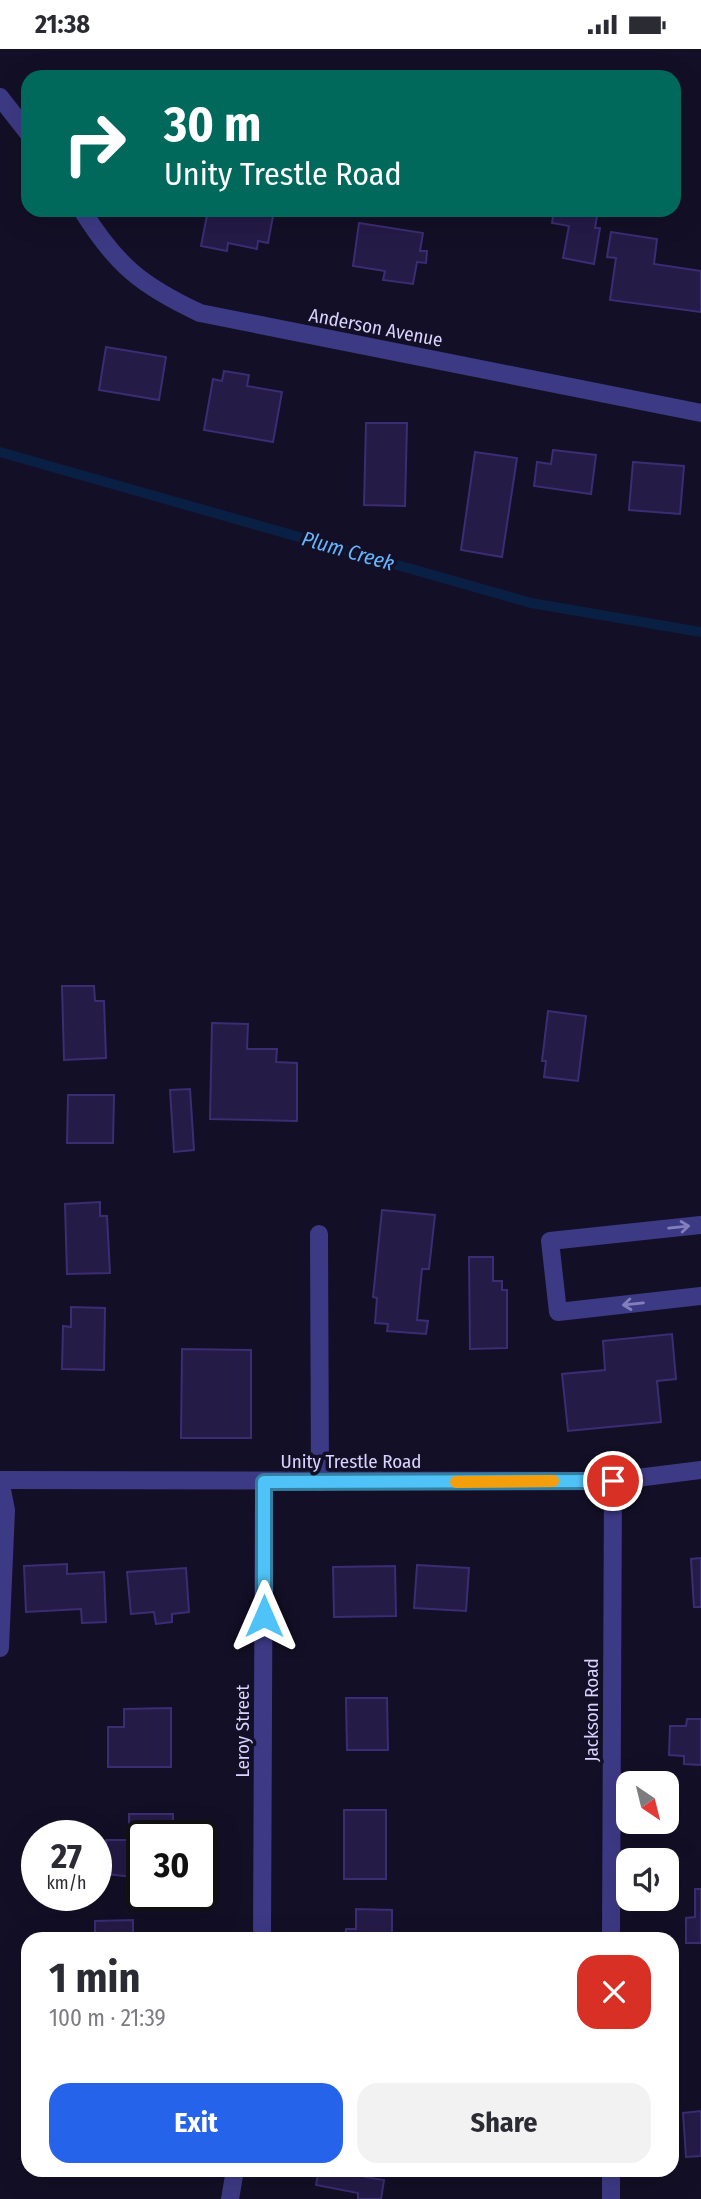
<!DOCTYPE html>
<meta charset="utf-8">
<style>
:root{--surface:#fff;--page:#f2f2f3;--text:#2b2b33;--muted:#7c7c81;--accent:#2563eb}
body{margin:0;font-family:"Fira Sans Condensed",sans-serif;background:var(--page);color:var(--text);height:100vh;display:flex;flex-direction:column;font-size:26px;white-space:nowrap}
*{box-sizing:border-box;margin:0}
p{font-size:23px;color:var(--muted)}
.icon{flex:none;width:38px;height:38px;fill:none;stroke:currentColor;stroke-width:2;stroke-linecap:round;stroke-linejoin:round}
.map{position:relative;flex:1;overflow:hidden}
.details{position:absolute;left:21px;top:1883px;width:658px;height:245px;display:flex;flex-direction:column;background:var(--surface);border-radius:21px;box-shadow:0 7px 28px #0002}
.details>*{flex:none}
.hud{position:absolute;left:21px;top:21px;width:660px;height:147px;border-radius:21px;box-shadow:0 7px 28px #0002;background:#00695c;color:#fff;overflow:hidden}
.needle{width:46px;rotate:145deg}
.controls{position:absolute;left:616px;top:1722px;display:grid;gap:14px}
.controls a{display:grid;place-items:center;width:63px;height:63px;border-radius:14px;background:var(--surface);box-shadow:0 7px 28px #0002;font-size:35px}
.speed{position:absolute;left:21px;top:1771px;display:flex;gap:14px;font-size:35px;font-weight:700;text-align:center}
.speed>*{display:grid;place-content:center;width:91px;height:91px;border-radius:50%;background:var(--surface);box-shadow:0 7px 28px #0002;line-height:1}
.speed small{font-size:18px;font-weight:400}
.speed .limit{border:4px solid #111;border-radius:10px;background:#fff;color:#111}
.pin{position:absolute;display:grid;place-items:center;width:60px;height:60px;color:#fff;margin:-30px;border:4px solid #fff;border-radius:50%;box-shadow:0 2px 7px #0007}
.me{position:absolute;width:77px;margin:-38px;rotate:0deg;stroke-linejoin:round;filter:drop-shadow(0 0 5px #0008)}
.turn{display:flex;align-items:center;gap:24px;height:147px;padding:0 28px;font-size:32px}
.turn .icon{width:91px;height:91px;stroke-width:2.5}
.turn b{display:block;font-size:49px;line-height:60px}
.round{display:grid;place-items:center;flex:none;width:74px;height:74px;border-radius:21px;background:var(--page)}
.overview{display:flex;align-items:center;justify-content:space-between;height:119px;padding:0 28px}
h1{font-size:42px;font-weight:700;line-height:52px}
.button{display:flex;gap:14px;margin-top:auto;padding:14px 28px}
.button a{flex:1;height:80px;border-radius:21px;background:var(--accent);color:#fff;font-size:28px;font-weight:700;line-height:80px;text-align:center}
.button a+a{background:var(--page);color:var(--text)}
.status{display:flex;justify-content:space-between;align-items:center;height:49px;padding:0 35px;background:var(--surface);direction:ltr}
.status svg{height:19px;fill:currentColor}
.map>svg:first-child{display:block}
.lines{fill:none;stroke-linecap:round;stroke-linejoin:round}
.stream{stroke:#0a1f44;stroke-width:10}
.building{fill:#241b47;stroke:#3b2d73;stroke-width:2}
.service{stroke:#3d3a85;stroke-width:18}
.minor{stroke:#3d3a85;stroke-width:18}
.tertiary{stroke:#3d3a85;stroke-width:18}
.oneway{stroke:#837fbc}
.route-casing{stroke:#337fa1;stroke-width:18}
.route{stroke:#4fc3f7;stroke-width:12}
.slow{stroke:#f59e0b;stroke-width:12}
.labels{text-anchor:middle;stroke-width:7;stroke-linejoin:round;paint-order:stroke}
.street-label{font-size:19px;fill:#d9d4ff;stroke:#130f26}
.water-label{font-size:21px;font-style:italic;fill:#62b6ff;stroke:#130f26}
</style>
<div class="status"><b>21:38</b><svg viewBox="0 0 49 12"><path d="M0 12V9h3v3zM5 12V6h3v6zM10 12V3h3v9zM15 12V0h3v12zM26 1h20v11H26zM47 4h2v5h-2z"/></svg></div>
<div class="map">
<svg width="701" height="2150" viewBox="0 0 701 2150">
<rect width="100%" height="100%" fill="#130f26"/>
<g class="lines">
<path class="stream" d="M0,403l531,151 170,29"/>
</g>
<path class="building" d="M208,161h56l-1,4 10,2 -5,27 -10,-2 -1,8 -29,-6 -1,8 -26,-5z
M554,161h44l-3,18h5l-6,36 -31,-6 6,-32 -17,-3z
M359,174l64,10 -3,18h7l-1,12 -9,-1 -4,22 -30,-4 2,-9 -32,-5z
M611,183l46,7 -3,25 47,7v41l-91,-12 6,-42 -9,-1z
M106,298l60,10 -7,43 -60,-10z
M224,322l25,4 -2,11 35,6 -9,50 -69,-12 9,-51 9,2z
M366,374h41l-2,83 -41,-1z
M553,401l43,5 -5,39 -57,-8 3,-24 14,2z
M475,403l42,6 -15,99 -41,-7z
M633,413l51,4 -4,48 -51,-4z
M62,937h32l1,15h9l2,57 -42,2z
M548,962l38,5 -8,65 -34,-4 2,-16h-4z
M212,974l36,1 -1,25h30l-1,13 21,1v58l-87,-2z
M190,1040l4,61 -20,2 -4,-62z
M68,1046h46l-1,48h-46z
M100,1153v14h7l3,57 -43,1 -2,-70z
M382,1161l53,5 -6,54h-7l-5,51 11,1 -2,13 -39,-3 1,-7 -13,-1 2,-25 -4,-1z
M469,1208h24v24h9v9h5v58l-37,1z
M71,1258l34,1 -1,62 -42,-1 1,-43 8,1z
M672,1285l4,45 -19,2 4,41 -93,9 -6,-57 43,-4 -2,-29z
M182,1300l69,1v88h-70z
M701,1509v49h-7l-3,-48z
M67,1515v10l37,-2 2,50 -24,1 -1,-14 -55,3 -2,-46z
M417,1516l52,3 -3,43 -52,-3z
M395,1517l1,50 -62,1 -1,-50z
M186,1519l3,44 -17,2v8l-16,2 -2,-12 -23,2 -4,-42z
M346,1649h41l1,52h-41z
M171,1659v59h-63v-40h16v-18z
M687,1670h14v46l-17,-1v-8l-15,-1 1,-29h16z
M344,1761h42v69h-42z
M129,1765h44v22h-31v42l-36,-4v-34h23z
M695,1840h6v54h-15v-25l9,-1z
M356,1860l36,1v29h-47l1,-10h10z
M133,1871v19h-38v-18z
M701,2062v45l-15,1 -3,-44z
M319,2121h47l-1,7 19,3 -3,19h-23v-6l-42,-8z"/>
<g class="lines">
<path class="service" d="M701,1176l-151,16 8,71 143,-16
M319,1185l1,248
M0,1431l6,30 -6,138"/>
<path class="minor" d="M0,48l28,36
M82,161c34,55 60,76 118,103l501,100
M262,1890l2,-457
M611,1890l2,-458
M611,2121v29
M230,2150l5,-29"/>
<path class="tertiary" d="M0,1431l613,1 88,-11"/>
</g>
<defs><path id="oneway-shaft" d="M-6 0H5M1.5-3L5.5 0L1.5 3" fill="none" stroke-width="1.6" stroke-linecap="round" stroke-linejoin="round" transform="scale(1.75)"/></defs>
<g class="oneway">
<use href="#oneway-shaft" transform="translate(679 1178) rotate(-6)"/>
<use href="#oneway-shaft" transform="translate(633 1255) rotate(174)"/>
</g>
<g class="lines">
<defs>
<path id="route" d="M264,1567v-134l349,-1"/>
</defs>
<use href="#route" class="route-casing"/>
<use href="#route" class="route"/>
<path class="slow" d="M456,1433l97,-1"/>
</g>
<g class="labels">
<g class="street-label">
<text transform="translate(376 278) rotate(11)" y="7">Anderson Avenue</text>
<text x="351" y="1419">Unity Trestle Road</text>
<text transform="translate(591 1661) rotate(-90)" y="7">Jackson Road</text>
<text transform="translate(242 1682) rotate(-90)" y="7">Leroy Street</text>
</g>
<g class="water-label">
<text transform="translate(348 502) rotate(16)" y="7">Plum Creek</text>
</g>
</g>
</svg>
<div class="controls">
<a><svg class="needle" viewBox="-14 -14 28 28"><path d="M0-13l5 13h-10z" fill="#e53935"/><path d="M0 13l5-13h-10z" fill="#7c7c81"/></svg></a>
<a><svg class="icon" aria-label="sound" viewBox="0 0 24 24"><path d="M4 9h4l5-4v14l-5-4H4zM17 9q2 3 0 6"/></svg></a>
</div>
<div class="speed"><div>27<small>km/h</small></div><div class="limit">30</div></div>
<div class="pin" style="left:613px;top:1432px;background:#d93025"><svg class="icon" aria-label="arrive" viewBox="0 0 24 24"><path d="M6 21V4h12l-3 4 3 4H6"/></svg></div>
<svg class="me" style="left:264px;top:1567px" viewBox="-20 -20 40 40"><path d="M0-17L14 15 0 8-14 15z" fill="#4fc3f7" stroke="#fff" stroke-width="4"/></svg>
<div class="hud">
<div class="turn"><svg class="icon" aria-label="right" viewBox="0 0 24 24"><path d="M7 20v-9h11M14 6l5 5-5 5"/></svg><div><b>30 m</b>Unity Trestle Road</div></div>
</div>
<section class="details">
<div class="overview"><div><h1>1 min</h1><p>100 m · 21:39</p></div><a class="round" style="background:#d93025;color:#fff"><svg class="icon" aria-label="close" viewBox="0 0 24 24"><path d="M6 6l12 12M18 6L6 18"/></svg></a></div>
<div class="button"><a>Exit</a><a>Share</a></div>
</section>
</div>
